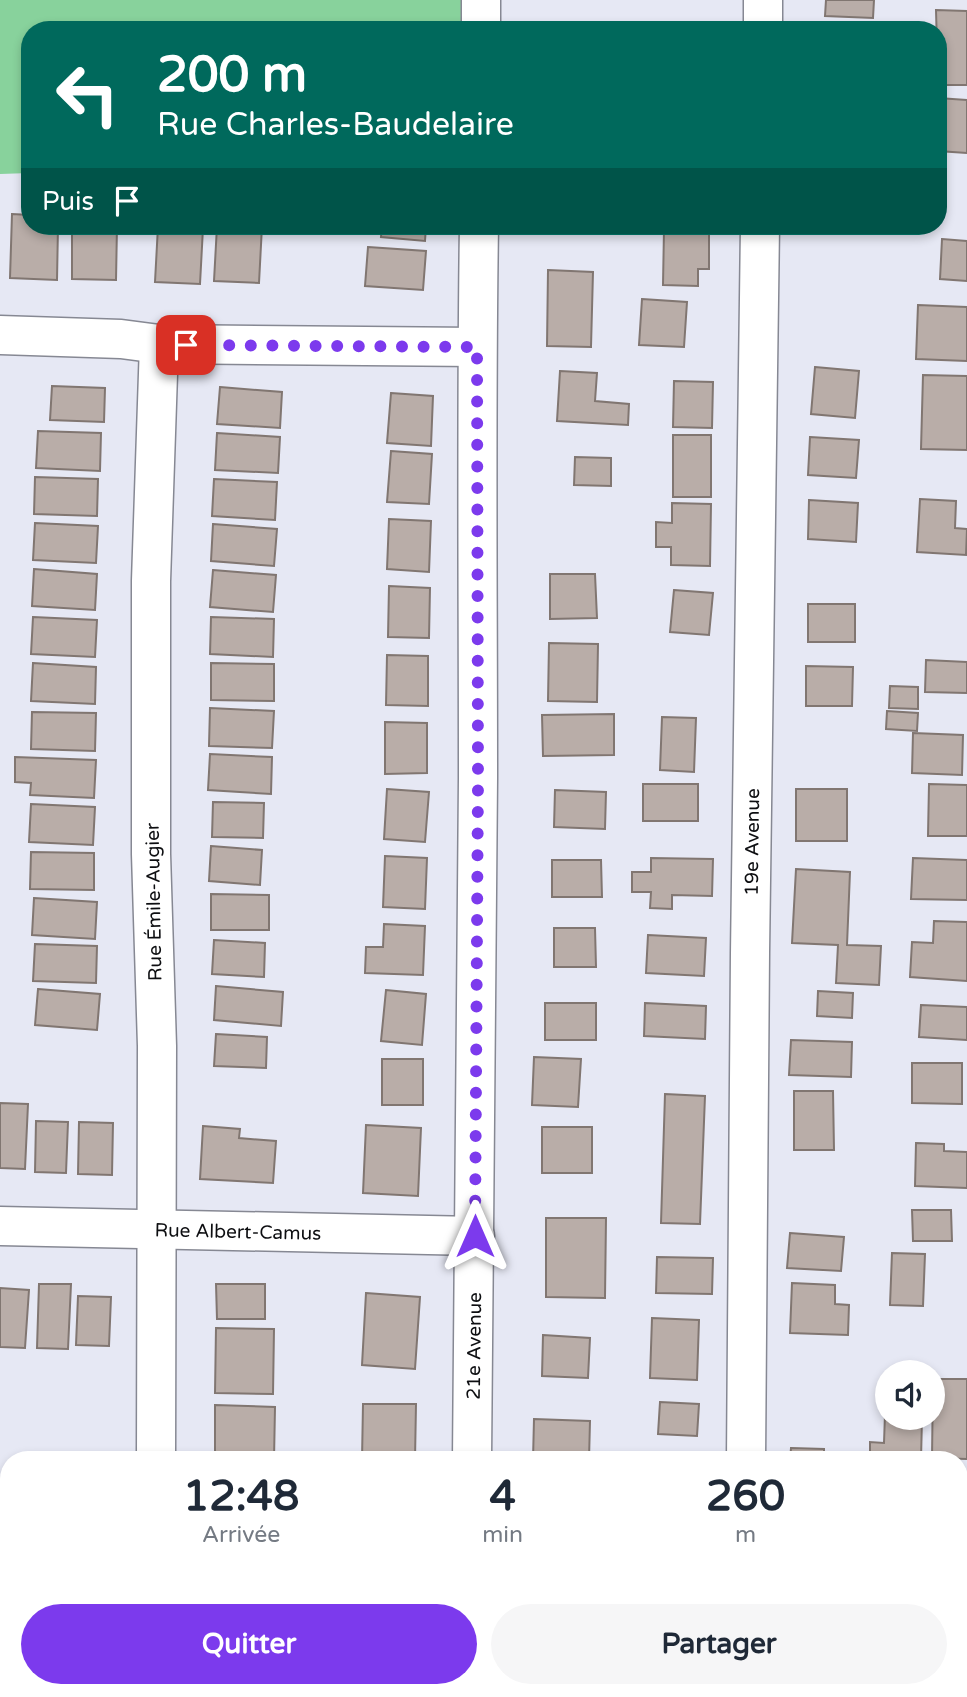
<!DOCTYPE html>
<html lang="fr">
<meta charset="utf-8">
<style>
:root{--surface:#fff;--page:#f6f6f7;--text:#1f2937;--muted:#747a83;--accent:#7c3aed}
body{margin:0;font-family:"Varela Round",sans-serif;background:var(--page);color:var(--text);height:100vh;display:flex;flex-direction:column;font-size:26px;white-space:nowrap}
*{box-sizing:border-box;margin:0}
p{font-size:23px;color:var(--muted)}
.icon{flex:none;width:38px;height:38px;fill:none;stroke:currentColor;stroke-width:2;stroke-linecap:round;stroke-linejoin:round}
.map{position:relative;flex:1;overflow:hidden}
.side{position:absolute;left:0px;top:1451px;width:968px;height:247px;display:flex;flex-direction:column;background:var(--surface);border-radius:28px 28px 0 0;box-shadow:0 4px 10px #0003}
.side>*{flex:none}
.hud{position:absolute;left:21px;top:21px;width:926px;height:214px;border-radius:28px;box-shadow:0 4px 10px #0003;background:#00695c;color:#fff;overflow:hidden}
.fabs{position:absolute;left:875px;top:1360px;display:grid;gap:14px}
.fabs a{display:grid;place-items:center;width:70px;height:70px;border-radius:50%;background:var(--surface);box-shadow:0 4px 10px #0003;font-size:35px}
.pin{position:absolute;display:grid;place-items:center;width:60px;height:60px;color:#fff;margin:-30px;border-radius:14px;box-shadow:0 4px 10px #0006}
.me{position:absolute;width:77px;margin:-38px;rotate:0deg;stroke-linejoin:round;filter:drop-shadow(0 0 5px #0008)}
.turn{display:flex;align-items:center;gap:24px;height:147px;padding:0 21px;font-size:32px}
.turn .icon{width:91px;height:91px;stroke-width:2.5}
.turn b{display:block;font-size:49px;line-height:60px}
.then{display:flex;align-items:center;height:66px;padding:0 21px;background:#0003;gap:14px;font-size:26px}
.eta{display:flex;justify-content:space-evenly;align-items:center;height:119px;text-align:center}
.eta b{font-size:42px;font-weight:800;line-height:49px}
.primary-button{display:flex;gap:14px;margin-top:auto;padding:14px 21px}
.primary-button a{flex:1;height:80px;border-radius:42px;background:var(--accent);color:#fff;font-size:28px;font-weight:800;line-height:80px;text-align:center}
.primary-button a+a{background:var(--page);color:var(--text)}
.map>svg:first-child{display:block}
.green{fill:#88d29c}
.building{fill:#b9ada8;stroke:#817671;stroke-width:2}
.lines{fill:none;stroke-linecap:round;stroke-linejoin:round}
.minor-casing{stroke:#868893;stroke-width:41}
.minor{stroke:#fff;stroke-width:38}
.route{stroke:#7c3aed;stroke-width:12;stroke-dasharray:0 21.6}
.labels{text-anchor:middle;stroke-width:6;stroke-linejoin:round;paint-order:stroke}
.street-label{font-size:19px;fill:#0d0e11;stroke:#fff}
</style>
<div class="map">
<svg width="967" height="1697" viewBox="0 0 967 1697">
<rect width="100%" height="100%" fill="#e6e8f4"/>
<path class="green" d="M0,0h467l-1,30h-436v143l-30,1z
M9,1621v68h39l-13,8h-35v-66l6,-9z"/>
<path class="building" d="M826,0h48l-1,18 -48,-2z
M936,10l31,1v74h-29z
M668,26l51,2v2h-51z
M938,98l29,2v53l-29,-2z
M12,214l18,1v11h28l-1,54 -47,-2z
M72,226h45l-1,54 -44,-1z
M158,226l45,2 -3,56 -45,-2z
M217,226h45l-3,57 -45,-2z
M382,226h44l-1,15 -44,-4z
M664,229h45v40h-11v17l-35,-1z
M942,239l25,2v40l-27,-2z
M368,247l58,4 -3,39 -58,-4z
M548,270l45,2 -2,75 -44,-1z
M642,299l45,3 -3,45 -45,-2z
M918,305l49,2v54l-51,-2z
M815,367l44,4 -4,47 -44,-4z
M560,371l37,2 -2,28 34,3 -1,21 -71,-4z
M923,375l44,1v74l-46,-1z
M674,381l39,1 -1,46 -39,-1z
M52,386l53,2 -1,34 -54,-2z
M220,387l62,5 -2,36 -63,-4z
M391,393l42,3 -2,50 -44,-3z
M38,431l63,2 -1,38 -64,-3z
M217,433l63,4 -2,36 -63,-3z
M673,435h38v62h-38z
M810,437l49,3 -3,38 -48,-3z
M391,451l41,3 -3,50 -42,-2z
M575,457l36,1v28l-37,-1z
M35,477l63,2 -1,37 -63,-2z
M214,479l63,3 -2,38 -63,-4z
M920,499l36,2 -1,27 12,1 -1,26 -49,-3z
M809,500l49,3 -2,39 -48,-3z
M672,503l39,1 -1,62 -39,-1v-18h-15v-25l16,1z
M389,519l42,2 -2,51 -42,-3z
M35,523l63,3 -2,37 -63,-3z
M213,524l64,5 -3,37 -63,-5z
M34,569l63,5 -2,36 -63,-4z
M213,570l63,5 -3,37 -63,-5z
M550,574h45l2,44 -47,1z
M389,586l41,2 -1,50 -41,-1z
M674,590l39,3 -4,42 -39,-3z
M808,604h47v38h-47z
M33,617l64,3 -2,37 -64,-3z
M211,617l63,2 -1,38 -63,-3z
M549,643l49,1 -1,58 -49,-1z
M387,655l41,1v50l-42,-1z
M926,660l41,2v31l-42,-1z
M33,663l63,4 -1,37 -64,-3z
M211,663l63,1v37l-63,-1z
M806,666l47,1 -1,39h-46z
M890,686l28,1v22l-29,-1z
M210,708l64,3 -2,37 -63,-2z
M887,711l31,2 -1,18 -31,-2z
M32,712l64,1 -1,38 -64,-2z
M614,714v41l-71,1 -1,-41z
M662,717l34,1 -2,54 -34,-2z
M385,722l42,1v50l-42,1z
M913,733l50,2 -1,40 -50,-2z
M210,754l62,3 -1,37 -63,-4z
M15,757l81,3 -2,38 -64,-3 1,-12 -16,-1z
M643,784h55v37h-55z
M929,784l38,1v51h-39z
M387,789l42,3 -4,50 -41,-3z
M796,789h51v52h-51z
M555,790l51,2 -1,37 -51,-2z
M213,802l51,1 -1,35 -51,-1z
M31,804l64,3 -2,38 -64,-3z
M211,846l51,4 -2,35 -51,-4z
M31,852l63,1v37l-64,-1z
M385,856l42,2 -2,51 -42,-2z
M651,858l62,1 -1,37 -40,-1v14l-22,-1 1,-16h-19v-20h19z
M913,858l54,2v40l-56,-1z
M552,860h49l1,37h-50z
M796,869l54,3 -3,73 34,1 -2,39 -43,-2 2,-38 -46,-2z
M211,894l58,1v35h-58z
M34,898l63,4 -2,37 -63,-4z
M934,921l33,1v59l-57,-4 2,-35 21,1z
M384,924l41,2 -2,49 -58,-2 1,-26h17z
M554,928h41l1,39h-42z
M648,935l58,3 -2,38 -58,-3z
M214,940l51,3 -1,34 -52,-3z
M35,944l62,2 -1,37 -63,-2z
M216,986l67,6 -2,34 -67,-6z
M38,989l62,5 -3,36 -62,-5z
M386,990l40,4 -4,51 -41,-4z
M818,991l35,2 -1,25 -35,-2z
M545,1003h51v37h-51z
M645,1003l61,3 -1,33 -61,-3z
M921,1005l46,2v33l-48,-3z
M216,1034l51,3 -1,31 -52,-2z
M791,1040l61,2 -1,35 -62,-2z
M534,1057l47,2 -3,48 -46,-2z
M382,1059h41v46h-41z
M912,1063h50v41l-50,-1z
M794,1091h39l1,59h-40z
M665,1094l40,2 -5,128 -39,-1z
M0,1103l28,1 -3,65 -25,-1z
M36,1121l32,1 -2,51 -31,-1z
M79,1122l34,1 -1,52 -34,-1z
M366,1125l55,3 -3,68 -55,-3z
M203,1126l37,3 -1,9 37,3 -3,42 -73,-4z
M542,1127h50v46h-50z
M916,1143l28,1v7l23,1v36l-52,-2z
M912,1210h39l1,31h-39z
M546,1218h60l-1,80 -59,-1z
M790,1233l54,4 -3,34 -54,-3z
M892,1253l33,1 -2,52 -33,-1z
M657,1257l56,1 -1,36 -56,-1z
M792,1283l43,2v19l14,1 -1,30 -58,-2z
M39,1284h32l-3,65 -31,-1z
M216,1284h49v35h-48z
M0,1288l29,2 -4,58 -25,-1z
M366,1293l54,4 -5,72 -53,-4z
M78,1296l33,1 -2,49 -33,-1z
M652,1318l47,2 -2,60 -47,-2z
M216,1328l58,1 -1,65 -58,-1z
M543,1335l47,3 -2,40 -46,-2z
M933,1379h34v80l-35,-1z
M660,1402l39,2 -2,32 -39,-2z
M363,1404h53l-1,56h-53z
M215,1405l60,2 -1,53h-59z
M885,1414h2v4h35l-1,42h-51v-18l14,1z
M534,1419l56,2 -1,39h-56z
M791,1448l33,1v11h-34z
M0,1485l9,1v48h-9z
M199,1689h28l11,8h-45z
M357,1689h51v5l-51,-3z
M523,1689h27l-1,8h-26z
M571,1689h38v8h-38z"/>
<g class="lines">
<defs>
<g id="minor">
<path d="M481,0v30"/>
<path d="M763,30v-30"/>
<path d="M0,335l121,4 38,5 318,3"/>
<path id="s1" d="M0,1226l475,10"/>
<path d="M156,1460l1,-414 -6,-192v-273l8,-237"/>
<path id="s2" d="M472,1460c3,-228 6,-455 6,-682 0,-184 -2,-368 1,-552"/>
<path id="s3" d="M746,1460l4,-507 10,-727"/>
<path d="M963,1519l3,178"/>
<path d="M0,1598l9,-2"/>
<path d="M63,1697l13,-8"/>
<path d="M469,1697v-8"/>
<path d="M707,1697l13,-8"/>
</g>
</defs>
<use href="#minor" class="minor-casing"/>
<use href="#minor" class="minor"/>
</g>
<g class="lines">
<path class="route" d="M186,345l291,2 1,434 -3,455"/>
</g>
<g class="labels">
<g class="street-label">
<text dy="7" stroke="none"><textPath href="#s3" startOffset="618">19e Avenue</textPath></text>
<text transform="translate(153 902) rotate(-91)" y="7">Rue Émile-Augier</text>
<text dy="7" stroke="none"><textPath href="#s1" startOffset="238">Rue Albert-Camus</textPath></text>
<text dy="7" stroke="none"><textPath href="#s2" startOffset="114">21e Avenue</textPath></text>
</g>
</g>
</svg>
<div class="fabs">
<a><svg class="icon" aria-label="sound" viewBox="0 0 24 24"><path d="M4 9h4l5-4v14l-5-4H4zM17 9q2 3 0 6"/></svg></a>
</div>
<div class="pin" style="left:186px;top:345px;background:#d93025"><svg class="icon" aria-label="arrive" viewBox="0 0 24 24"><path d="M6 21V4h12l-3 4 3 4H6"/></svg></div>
<svg class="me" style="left:475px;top:1236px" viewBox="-20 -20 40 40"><path d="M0-17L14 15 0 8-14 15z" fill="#7c3aed" stroke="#fff" stroke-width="4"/></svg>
<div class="hud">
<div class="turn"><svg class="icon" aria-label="left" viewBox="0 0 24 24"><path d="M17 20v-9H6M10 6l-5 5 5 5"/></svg><div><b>200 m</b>Rue Charles-Baudelaire</div></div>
<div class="then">Puis<svg class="icon" aria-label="arrive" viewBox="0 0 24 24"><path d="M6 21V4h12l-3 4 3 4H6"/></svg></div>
</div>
<section class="side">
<div class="eta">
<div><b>12:48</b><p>Arrivée</p></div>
<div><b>4</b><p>min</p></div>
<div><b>260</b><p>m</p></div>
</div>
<div class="primary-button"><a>Quitter</a><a>Partager</a></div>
</section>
</div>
